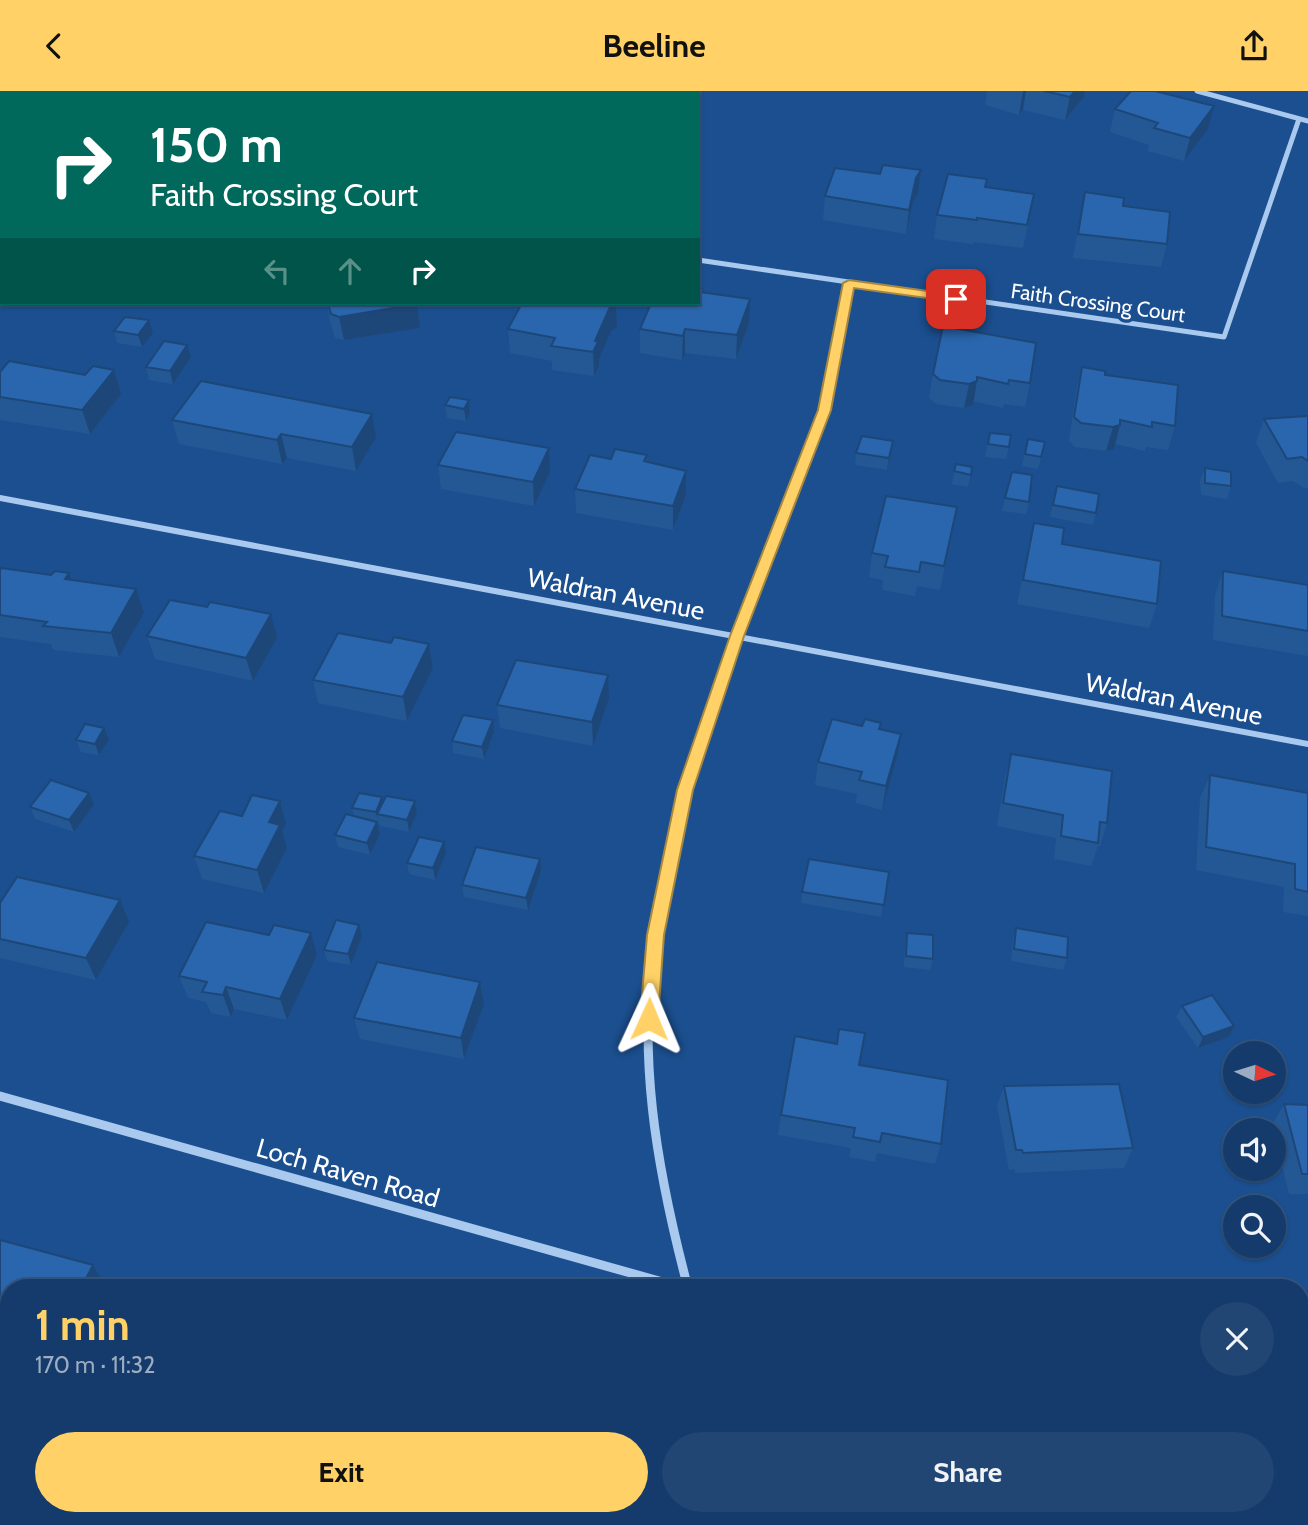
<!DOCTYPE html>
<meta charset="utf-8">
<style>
:root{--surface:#143b6b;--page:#214673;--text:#f1f3f6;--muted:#9dadc1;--line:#33557e;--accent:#ffd166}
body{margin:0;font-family:Cabin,sans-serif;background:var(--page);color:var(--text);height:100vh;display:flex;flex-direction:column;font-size:26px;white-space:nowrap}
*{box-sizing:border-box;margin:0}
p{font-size:23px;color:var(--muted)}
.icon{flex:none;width:38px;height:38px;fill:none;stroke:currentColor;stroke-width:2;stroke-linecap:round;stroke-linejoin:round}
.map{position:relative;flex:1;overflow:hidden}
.drawer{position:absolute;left:0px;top:1188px;width:1309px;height:247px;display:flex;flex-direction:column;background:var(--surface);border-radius:28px 28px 0 0;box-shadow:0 2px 5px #0004,0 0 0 2px var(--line)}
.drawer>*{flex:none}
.banner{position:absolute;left:0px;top:0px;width:700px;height:214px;box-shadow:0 2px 5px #0004,0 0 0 2px var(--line);background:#00695c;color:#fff;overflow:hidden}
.needle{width:46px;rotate:94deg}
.fabs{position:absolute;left:1223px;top:950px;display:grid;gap:14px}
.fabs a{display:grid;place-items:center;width:63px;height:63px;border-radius:50%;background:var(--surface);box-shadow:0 2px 5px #0004,0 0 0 2px var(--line);font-size:35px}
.pin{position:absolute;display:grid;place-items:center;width:60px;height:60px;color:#fff;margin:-30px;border-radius:14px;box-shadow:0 4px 10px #0006}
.me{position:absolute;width:77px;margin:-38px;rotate:1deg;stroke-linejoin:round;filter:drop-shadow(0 0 5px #0008)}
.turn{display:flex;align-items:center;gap:24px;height:147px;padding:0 35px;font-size:32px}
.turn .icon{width:91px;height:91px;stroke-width:2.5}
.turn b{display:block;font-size:49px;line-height:60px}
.lanes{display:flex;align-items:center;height:66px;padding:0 35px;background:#0003;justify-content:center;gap:35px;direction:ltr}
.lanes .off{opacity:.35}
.round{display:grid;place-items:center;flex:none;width:74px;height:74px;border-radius:37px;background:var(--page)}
.summary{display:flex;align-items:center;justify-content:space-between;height:119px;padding:0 35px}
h1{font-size:42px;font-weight:700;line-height:52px;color:var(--accent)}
.action{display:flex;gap:14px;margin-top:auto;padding:14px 35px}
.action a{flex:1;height:80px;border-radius:42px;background:var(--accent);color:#111;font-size:28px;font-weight:700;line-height:80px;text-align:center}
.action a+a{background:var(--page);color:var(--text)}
header{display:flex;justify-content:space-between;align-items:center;height:91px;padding:0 35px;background:var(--accent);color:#111;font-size:32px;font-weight:700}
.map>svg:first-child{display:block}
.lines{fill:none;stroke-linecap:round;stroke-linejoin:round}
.street-far2{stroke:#a9c9ee;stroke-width:5}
.street-far1{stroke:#a9c9ee;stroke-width:6}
.street{stroke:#a9c9ee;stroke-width:9}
.wall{fill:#245895}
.shaded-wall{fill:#1d4779}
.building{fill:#2a66ad;stroke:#1d4779;stroke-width:2}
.route{fill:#ffd166;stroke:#a68842;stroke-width:2}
.labels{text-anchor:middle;stroke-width:7;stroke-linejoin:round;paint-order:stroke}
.far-street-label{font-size:21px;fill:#fff;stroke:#1b4f8f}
.street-label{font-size:26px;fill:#fff;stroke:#1b4f8f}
</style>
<header><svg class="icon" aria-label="back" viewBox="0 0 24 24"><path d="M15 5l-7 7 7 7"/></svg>Beeline<svg class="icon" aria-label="share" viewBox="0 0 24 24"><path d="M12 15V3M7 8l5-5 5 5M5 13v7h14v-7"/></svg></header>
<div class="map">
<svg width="1308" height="1434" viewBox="0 0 1308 1434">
<rect width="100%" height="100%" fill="#1b4f8f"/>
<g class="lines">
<path class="street-far2" d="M1197,0l111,30
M698,169l526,77 75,-218
M805,368l19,-49 25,-126"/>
<path class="street-far1" d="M0,407l1308,246
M657,837l28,-138 52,-154 69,-179"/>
<path class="street" d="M658,835c-24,121 -1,245 30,362
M0,1005l684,192
M1300,1234l8,-1
M731,1426l2,8"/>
</g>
<path class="wall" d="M987,0h98l-1,6 -19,23 -42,-10 -4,5 -34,-10z
M1115,18l93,20 -24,32 -36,-10 1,-6 -39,-13z
M985,96l49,7 -11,54 -49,-6 -1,2 -39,-5 3,-24z
M1085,101l82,52 -6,23 -88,-9z
M918,103l-5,8 -7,32 -83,-14 2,-24z
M702,201l47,31 -13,36 -51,-6 -3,7 -42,-7v-24z
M327,212h89l4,25 -76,12 -9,-2 -5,-17z
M616,212l1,24 -6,4 -12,28v7l-5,10 -42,-6v-9l-42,-8 -2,-24z
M943,235l87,57 -5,24 -21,-3 -1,4 -30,-7v4l-9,3 -28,-4 -7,-6 4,-24z
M114,240l39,2 -11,14 -25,-4z
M191,266l-18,27 -24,-4 -3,-13z
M1082,276l23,8 70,51 -7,24 -22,-3 -1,4 -30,-7 -1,5 -8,2 -31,-4 -6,-6 7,-50z
M0,281l121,22 -31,40 -90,-14z
M469,309l1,12 -4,9 -19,-3 -2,-13z
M1308,325v72h-4l-11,-7 -15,2 -22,-40 8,-24z
M172,329l204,18 -20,33 -69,-13 -5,6 -103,-20z
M990,342l19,14 -3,12 -21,-2z
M1028,348l17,3 -7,27 -16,-3z
M893,350l-6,29 -32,-5 1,-12z
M647,364v7l39,33 -13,35 -97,-17 -1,-24 36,-30z
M956,373l16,3 -4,20 -16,-3z
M438,374l112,7 -16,34 -93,-17z
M1205,377l26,18 -4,13 -26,-4 -1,-15z
M1057,395l39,27 -3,12 -43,-8z
M1005,407l24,4 -3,12 -24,-3z
M957,416l-17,83 -23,-4 -2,10 -33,-6 1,-10 -14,-3 3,-24z
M1034,432l28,21 95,60 -8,24 -132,-24z
M0,480l51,4 18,-2 3,7 72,33 -25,44 -66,-7 -2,-6 -51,-7z
M1223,480l85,14v71l-95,-16 2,-45z
M147,545l130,2 -24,43 -98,-22z
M391,552l38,1 4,24 -26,53 -89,-18 -5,-23z
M609,607l-16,48 -93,-18 -3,-23z
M881,632l-1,6 17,28 -15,53 -26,-7 1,-9 -42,-9 3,-23 44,-36z
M104,637l5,12 -10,15 -18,-3 -5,-12z
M494,641l-10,27 -31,-6 -1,-12z
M1011,663l96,69 -7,23h-2l-7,20 -37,-7 2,-21 -59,-12 8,-49z
M1210,684l98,18v123l-25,-4 1,-25 -88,-17 4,-72z
M280,710l6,23 -4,7 5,17 -23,45 -62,-14 -8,-23 48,-40z
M415,710l2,12 -8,19 -29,-6 -1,-3h-1l2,11 -10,21 -32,-8 -3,-12 19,-19 -2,-8 31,-6z
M94,714l-20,27 -39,-13 -5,-12z
M446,762l-11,27 -26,-6 -2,-11z
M541,780l-13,39 -64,-13 -2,-12z
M889,781l-8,45 -80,-14 1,-11z
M0,812l129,19 -33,58 -96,-22z
M359,834l3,11 -11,29 -24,-4 -3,-11z
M1016,837l51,30 -4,12 -52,-9 2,-22z
M907,842l26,26 -3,11 -26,-3 1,-23z
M317,864l-30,65 -53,-11 -3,8 -20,-4 -5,-11 -18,-4 -9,-22z
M480,891l4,22 -20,55 -104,-20 -6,-21z
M1182,915l52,20 -5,11 -31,11 -22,-31z
M859,974l82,79 -6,20 -58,-11 -2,9 -26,-5 2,-9 -73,-13 3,-20z
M1004,995l129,62 -9,20 -109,5v-4l-6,1 -12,-64z
M1284,1013l24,1v89h-19l-17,-69z
M0,1149l93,25 11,19 -95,4v56l-7,16h-2z
M1005,1426h159l2,8h-160z"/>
<path class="shaded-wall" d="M1023,0h3l-3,19 -4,5z
M1075,0h10l-1,6 -19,23 5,-23z
M1214,15l-6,23 -24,32 6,-23z
M921,79l-3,24 -5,8 -7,32 3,-24 7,-32z
M750,208l-1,24 -13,36 1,-24z
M616,212l1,24 -6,4 -12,28v7l-5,10 -1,-24 2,-11 15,-34z
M417,213l3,24 -76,12 -5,-23z
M149,229l4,13 -11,14 -4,-12z
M685,238v24l-3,7 1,-24z
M187,254l4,12 -18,27 -3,-13z
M114,279l7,24 -31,40 -8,-24z
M977,290l-4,24 -9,3 5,-24z
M469,309l1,12 -4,9 -2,-12z
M372,323l4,24 -20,33 -4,-24z
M1120,334l-6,24 -8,2 7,-24z
M281,343l6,24 -5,6 -5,-24z
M893,350l-2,12 -4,17 2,-12z
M549,357l1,24 -16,34 -1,-24z
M686,380v24l-13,35v-24z
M69,482l9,24 -13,-18z
M136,498l8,24 -25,44 -8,-24z
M271,523l6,24 -24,43 -7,-23z
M429,553l4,24 -26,53 -4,-24z
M608,584l1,23 -16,48 -1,-24z
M493,629l1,12 -10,27 -2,-12z
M104,637l5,12 -10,15 -4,-11z
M901,643l-4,23 -15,53 4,-24z
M89,702l5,12 -20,27 -5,-12z
M382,706l3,12 -8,5 2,9 -3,-11z
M280,710l6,23 -4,7 5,17 -23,45 -7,-23 12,-48z
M415,710l2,12 -8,19 -2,-12z
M377,731l3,12 -10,21 -3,-12z
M444,751l2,11 -11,27 -2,-12z
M540,768l1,12 -13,39 -2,-12z
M120,809l9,22 -33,58 -10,-22z
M359,834l3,11 -11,29 -3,-11z
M311,842l6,22 -30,65 -7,-21z
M480,891l4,22 -20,55 -3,-21z
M226,896l8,22 -3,8 -8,-22z
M1234,935l-5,11 -31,11 5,-11z
M93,1174l11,19 -2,4h-21z
M0,1240l9,11 -7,18 -2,-2z"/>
<path class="building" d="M1044,0h31l-5,6z
M1131,0h24l59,15 -24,32 -36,-10 4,-5 -43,-14z
M883,74l38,5 -5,8 -7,32 -84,-14 10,-28 45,6z
M948,83l39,5 -2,8 49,7 -7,31 -50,-7v2l-40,-5z
M1085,101l39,6 -1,8 47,6 -3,32 -89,-10z
M698,198h4l-2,3 50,7 -13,36 -52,-6 -2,7 -43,-7 11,-26h47z
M328,212h88l1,1 -78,13 -8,-3z
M522,212h94l-6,4 -15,34 3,1 -5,10 -42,-6 4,-8 -47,-9z
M125,226l24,3 -11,15 -24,-4z
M943,235l93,17 -6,40 -21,-3 -1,4 -31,-7v4l-8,3 -29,-4 -7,-6z
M164,250l23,4 -17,26 -24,-4z
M9,270l76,14 8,-9 21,4 -32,40 -82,-13v-25z
M1082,276l23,4v4l73,10 -3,41 -23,-4v5l-32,-7v5l-7,2 -32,-4 -7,-6z
M201,290l171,33 -20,33 -71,-13 -4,6 -105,-20z
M450,306l19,3 -5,9 -19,-4z
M1308,325v45l-6,-4 -15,2 -23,-40z
M456,341l93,16 -16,34 -95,-17z
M990,342l21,2 -2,12 -21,-3z
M862,345l31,5 -4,17 -33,-5z
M1028,348l17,3 -4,15 -16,-3z
M615,358l32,6 -3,6 42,10 -13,35 -98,-17 15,-34 21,4z
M956,373l16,3 -1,8 -17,-4z
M1205,377l26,4v14l-26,-3z
M1012,381l20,3 -3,27 -24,-4z
M1057,395l42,8 -3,19 -43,-8z
M886,405l71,11 -13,59 -23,-4 -2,10 -34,-5 3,-11 -16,-3z
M1034,432l30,5 -2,16 99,17 -4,43 -134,-24z
M1,477l50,7 4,-4 14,2 -4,6 71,10 -25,44 -68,-7 4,-4 -47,-7v-44z
M1223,480l85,14v46l-86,-15z
M170,509l37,7 3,-5 61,12 -25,44 -99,-22z
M338,542l53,10 3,-6 35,7 -26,53 -90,-17z
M516,569l92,15 -16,47 -95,-17z
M463,624l30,5 -11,27 -30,-6z
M832,628l30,7 3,-7 16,4 -2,6 22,5 -15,52 -27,-6 3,-8 -44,-10z
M85,633l19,4 -9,16 -19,-4z
M1011,663l101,17 -5,52 -7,-1 -2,21 -37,-7 2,-21 -60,-12z
M1210,684l98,18v99l-13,-3v-25l-89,-17z
M51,689l38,13 -20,27 -39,-13z
M359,702l23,4 -6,15 -24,-4z
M252,704l28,6 -11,21 11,3 -23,45 -63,-14 26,-45 22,5z
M386,705l29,5 -8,19 -30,-6z
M346,723l31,8 -10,21 -32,-8z
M419,746l25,5 -11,26 -26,-5z
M476,756l64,12 -14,39 -64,-13z
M809,768l80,13 -5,33 -82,-13z
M17,786l103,23 -34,58 -86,-19v-36z
M336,829l23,5 -11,29 -24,-4z
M206,831l63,13 5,-10 37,8 -31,66 -54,-12 -3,8 -21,-3 5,-10 -28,-6z
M1016,837l52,9 -1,21 -53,-9z
M907,842l26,2v24l-27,-3z
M377,871l103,20 -19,56 -107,-20z
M1212,904l22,31 -31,11 -21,-31z
M839,938l26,4 -6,32 89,15 -7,64 -59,-11 -2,9 -27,-5 2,-9 -74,-13 14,-79 42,8z
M1119,993l14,64 -110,5 -1,-3h-6l-12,-64z
M1284,1013l24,1v69h-6z
M0,1149l93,25 -12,23h-72v41l-9,-2z
M1015,1426h149l2,8h-151z"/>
<path class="route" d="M849,189l107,15 6,4 -6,3 -102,-14 -23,122 -87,226 -51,154 -29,145 -6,84 -9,7 -9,-7 7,-84 30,-145 53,-154 88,-226 25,-127z"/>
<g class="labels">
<g class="far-street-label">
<text transform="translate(1098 212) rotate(8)" y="7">Faith Crossing Court</text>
</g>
<g class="street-label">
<text transform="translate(616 503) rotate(11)" y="9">Waldran Avenue</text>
<text transform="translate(1174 608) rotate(11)" y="9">Waldran Avenue</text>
<text transform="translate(348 1082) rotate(16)" y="9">Loch Raven Road</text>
</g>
</g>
</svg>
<div class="fabs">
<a><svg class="needle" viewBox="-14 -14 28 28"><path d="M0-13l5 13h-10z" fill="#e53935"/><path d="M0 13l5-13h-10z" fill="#9dadc1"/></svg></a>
<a><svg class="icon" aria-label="sound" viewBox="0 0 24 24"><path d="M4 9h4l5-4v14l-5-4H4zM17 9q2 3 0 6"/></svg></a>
<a><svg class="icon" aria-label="search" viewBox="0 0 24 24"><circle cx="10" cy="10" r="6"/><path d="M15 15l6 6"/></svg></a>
</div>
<div class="pin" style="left:956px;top:208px;background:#d93025"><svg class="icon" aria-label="arrive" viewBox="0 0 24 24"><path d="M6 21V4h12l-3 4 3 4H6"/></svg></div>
<svg class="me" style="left:649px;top:928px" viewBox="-20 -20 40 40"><path d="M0-17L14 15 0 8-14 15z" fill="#ffd166" stroke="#fff" stroke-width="4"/></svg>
<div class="banner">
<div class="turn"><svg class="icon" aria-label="right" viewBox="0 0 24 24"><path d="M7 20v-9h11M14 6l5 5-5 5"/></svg><div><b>150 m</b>Faith Crossing Court</div></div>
<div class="lanes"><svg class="icon off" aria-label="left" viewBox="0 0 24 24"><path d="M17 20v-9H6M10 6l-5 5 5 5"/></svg><svg class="icon off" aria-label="ahead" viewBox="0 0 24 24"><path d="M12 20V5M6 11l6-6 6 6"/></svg><svg class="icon" aria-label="right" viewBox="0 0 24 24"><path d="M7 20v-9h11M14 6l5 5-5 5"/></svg></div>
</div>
<section class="drawer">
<div class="summary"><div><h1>1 min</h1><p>170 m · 11:32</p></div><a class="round"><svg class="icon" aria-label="close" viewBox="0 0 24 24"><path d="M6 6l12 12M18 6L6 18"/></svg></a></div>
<div class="action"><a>Exit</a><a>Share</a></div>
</section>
</div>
